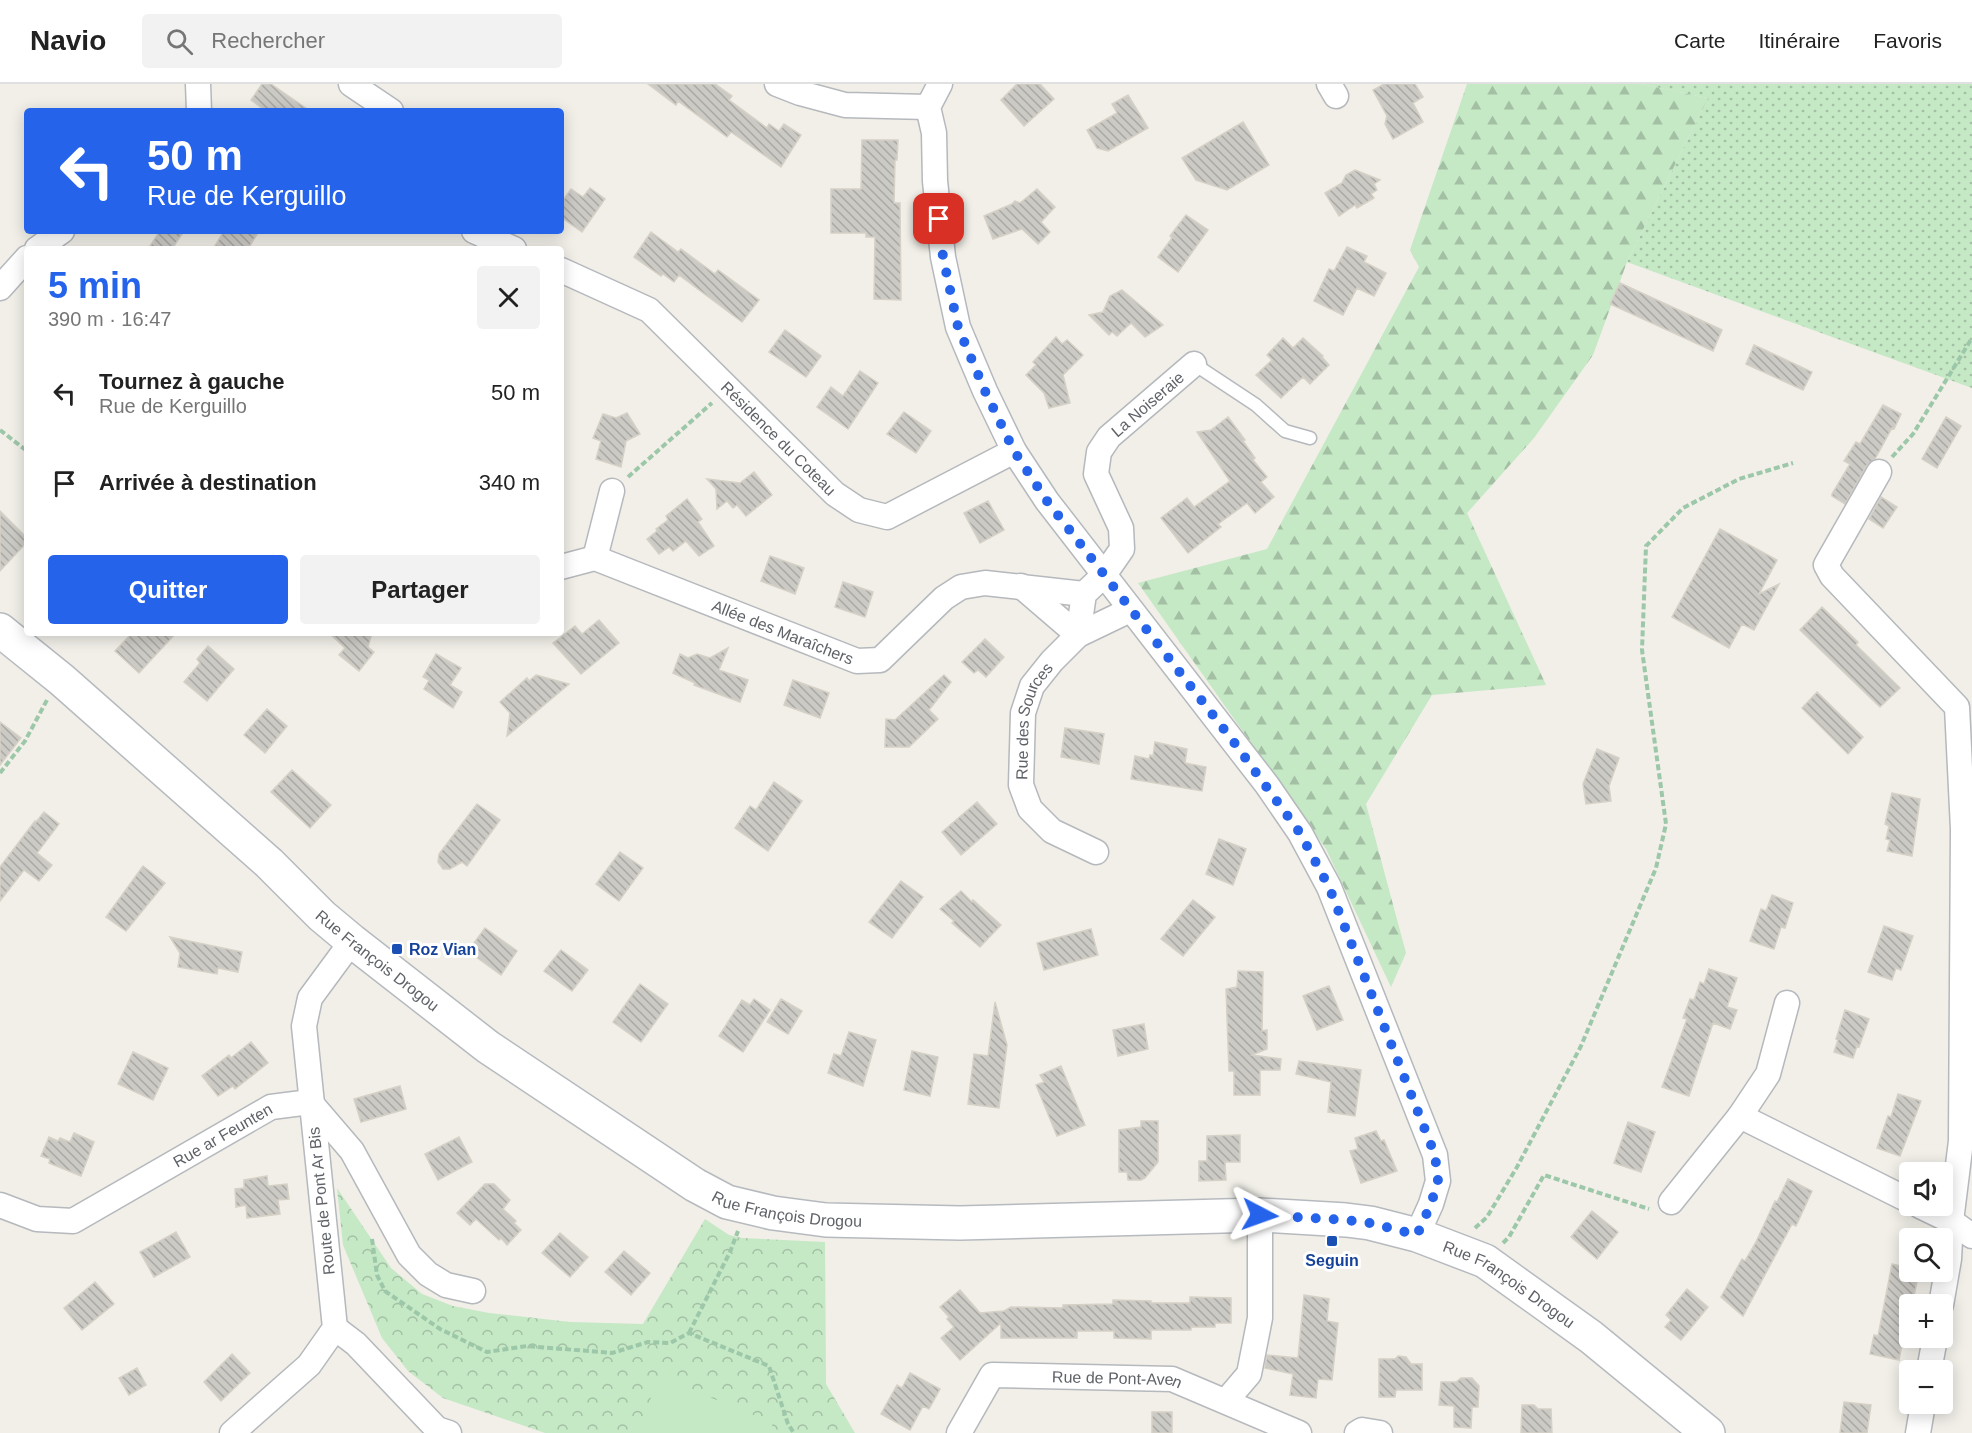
<!DOCTYPE html>
<html lang="fr">
<meta charset="utf-8">
<style>
:root{--surface:#fff;--page:#f2f2f2;--text:#222;--muted:#767676;--line:#e0e0e0;--accent:#2563eb}
body{margin:0;font-family:Arial,sans-serif;background:var(--page);color:var(--text);height:100vh;display:flex;flex-direction:column;font-size:22px;white-space:nowrap}
*{box-sizing:border-box;margin:0}
p{font-size:20px;color:var(--muted)}
.icon{flex:none;width:33px;height:33px;fill:none;stroke:currentColor;stroke-width:2;stroke-linecap:round;stroke-linejoin:round}
.map{position:relative;flex:1;overflow:hidden}
.sheet{position:absolute;left:24px;top:162px;width:540px;height:390px;display:flex;flex-direction:column;background:var(--surface);border-radius:6px;box-shadow:0 3px 15px #0003}
.sheet>*{flex:none}
.guide{position:absolute;left:24px;top:24px;width:540px;height:126px;border-radius:6px;box-shadow:0 3px 15px #0003;background:#2563eb;color:#fff;overflow:hidden}
.fabs{position:absolute;left:1899px;top:1078px;display:grid;gap:12px}
.fabs a{display:grid;place-items:center;width:54px;height:54px;border-radius:6px;background:var(--surface);box-shadow:0 3px 15px #0003;font-size:30px}
.pin{position:absolute;display:grid;place-items:center;width:51px;height:51px;color:#fff;margin:-26px;border-radius:12px;box-shadow:0 3px 9px #0006}
.me{position:absolute;width:66px;margin:-33px;rotate:94deg;stroke-linejoin:round;filter:drop-shadow(0 0 4px #0008)}
.turn{display:flex;align-items:center;gap:21px;height:126px;padding:0 24px;font-size:27px}
.turn .icon{width:78px;height:78px;stroke-width:2.5}
.turn b{display:block;font-size:42px;line-height:51px}
.round{display:grid;place-items:center;flex:none;width:63px;height:63px;border-radius:6px;background:var(--page)}
.overview{display:flex;align-items:center;justify-content:space-between;height:102px;padding:0 24px}
h1{font-size:36px;font-weight:700;line-height:45px;color:var(--accent)}
.cta{display:flex;gap:12px;margin-top:auto;padding:12px 24px}
.cta a{flex:1;height:69px;border-radius:6px;background:var(--accent);color:#fff;font-size:24px;font-weight:700;line-height:69px;text-align:center}
.cta a+a{background:var(--page);color:var(--text)}
ul{padding:0;list-style:none}
li{display:flex;align-items:center;gap:18px;height:90px;padding:0 24px}
li div{flex:1}
li b{display:block;font-size:22px}
li em{font-style:normal}
header{display:flex;align-items:center;gap:36px;box-sizing:border-box;height:84px;padding:0 30px;background:var(--surface);border-bottom:2px solid var(--line)}
header strong{font-size:28px}
nav{display:flex;gap:33px;margin-inline-start:auto;font-size:21px}
.search{width:420px;height:54px;background:var(--page);display:flex;align-items:center;gap:15px;box-sizing:border-box;padding:0 21px;border-radius:6px;color:var(--muted);font-size:22px}
.map>svg:first-child{display:block}
.grass{fill:url(#grass-dots)}
.forest{fill:url(#forest-firs)}
.park{fill:url(#park-crowns)}
.pitch{fill:#c5e8c5}
.building{fill:url(#building-back-hatch);stroke:#d6d1c6;stroke-width:1.5}
.lines{fill:none;stroke-linecap:round;stroke-linejoin:round}
.lane-casing{stroke:#b5b8bc;stroke-width:15}
.street-casing{stroke:#b5b8bc;stroke-width:27}
.secondary-casing{stroke:#b6babf;stroke-width:36}
.path{stroke:#9cc7a9;stroke-width:4;stroke-dasharray:6 3;stroke-linecap:butt}
.lane{stroke:#fff;stroke-width:12}
.street{stroke:#fff;stroke-width:24}
.secondary{stroke:#fff;stroke-width:33}
.route{stroke:#2563eb;stroke-width:10;stroke-dasharray:0 18}
.transit-dot{fill:#1a4fb4;stroke:#fff;stroke-width:2}
.labels{text-anchor:middle;stroke-width:6;stroke-linejoin:round;paint-order:stroke}
.street-label{font-size:16px;fill:#5f6368;stroke:#fff}
.transit-label{font-size:16px;font-weight:bold;fill:#164399;stroke:#fff;text-anchor:start}
</style>
<header>
<strong>Navio</strong>
<div class="search"><svg class="icon" aria-label="search" viewBox="0 0 24 24"><circle cx="10" cy="10" r="6"/><path d="M15 15l6 6"/></svg>Rechercher</div>
<nav><a>Carte</a><a>Itinéraire</a><a>Favoris</a></nav>
</header>
<div class="map">
<svg width="1972" height="1349" viewBox="0 0 1972 1349">
<defs>
<pattern id="grass-dots" width="8" height="8" patternUnits="userSpaceOnUse" patternTransform="scale(1.5)"><rect width="8" height="8" fill="#c5e8c5"/><path d="M2 2h.1M6 6h.1" fill="none" stroke="#a3c0a4" stroke-width="1.8" stroke-linecap="round"/></pattern>
<pattern id="forest-firs" width="22" height="20" patternUnits="userSpaceOnUse" patternTransform="scale(1.5)"><rect width="22" height="20" fill="#c5e8c5"/><path d="M5 1l3.5 6h-7zM16 11l3.5 6h-7z" fill="#a3c0a4"/></pattern>
<pattern id="park-crowns" width="20" height="18" patternUnits="userSpaceOnUse" patternTransform="scale(1.5)"><rect width="20" height="18" fill="#c5e8c5"/><path d="M2 6a3 3 0 1 1 6 0M12 15a3 3 0 1 1 6 0" fill="none" stroke="#a3c0a4"/></pattern>
<pattern id="building-back-hatch" width="6" height="6" patternUnits="userSpaceOnUse" patternTransform="scale(1.5)"><rect width="6" height="6" fill="#cccac5"/><path d="M-1 5l2 2M0 0l6 6M5-1l2 2" fill="none" stroke="#a9a8a4"/></pattern>
</defs>
<rect width="100%" height="100%" fill="#f1efe8"/>
<path class="grass" d="M1641,0h331v304l-345,-126 81,-164z"/>
<path class="forest" d="M1467,0h174l67,14 -81,164 -34,93 -59,83 -67,75 79,172 -114,10 -66,109 40,149 -15,34 -65,-138 -188,-266 129,-34 152,-282 -9,-17z"/>
<path class="park" d="M337,1104l54,80 31,26 31,12 36,7 81,9 73,2 62,-105 24,16 13,3 83,4 1,142 29,49h-310l-102,-35 -35,-27 -26,-33 -39,-93z"/>
<path class="pitch" d="M660,1293l113,46 -4,10h-133z"/>
<path class="building" d="M262,0h9l39,27h-44l-15,-11z
M648,0h67l17,12 -3,4 38,28 2,-4 10,7 5,-7 17,11 -20,32 -50,-35 -4,5 -49,-36 -2,4z
M1017,0h23l14,15 -30,27 -23,-26z
M1384,0h31l8,13 -10,6 10,19 -30,17 -8,-15 2,-8 -14,-26z
M1128,11l20,33 -40,23 -11,-3 -10,-18 30,-17 -5,-9z
M1243,38l26,43 -42,25 -31,-10 -14,-22z
M862,56h36l-1,20h-2l-1,43h6l1,97 -27,-1 1,-62h-9v-4h-35v-44h30z
M1355,86l25,10 -6,4 3,6 -6,4 3,4 -17,10 -2,-3 -16,11 -14,-23 17,-10 4,-8z
M590,104l15,11 -23,33 -21,-15v-14l10,-14 12,8z
M1037,105l18,18 -14,15 9,10 -12,12 -16,-15 -29,10 -9,-23 28,-12 3,-3 5,2z
M1186,131l22,15 -30,42 -20,-15 14,-19 -2,-2z
M160,147h24l-12,18h-24z
M224,147h35l-11,18h-35z
M651,148l27,20 3,-3 34,25 3,-4 41,30 -17,22 -63,-47 -5,7 -11,-8 -2,2 -27,-19z
M1347,163l20,9 -3,6 22,11 -12,23 -17,-8 -14,27 -29,-14 15,-32 5,2z
M1620,199l102,47 -9,21 -103,-47z
M1122,206l26,22 15,13 -18,12 -14,-14 -14,13 -5,-4 -3,3 -20,-20 14,-3 7,-16z
M785,246l36,26 -15,21 -37,-25z
M1056,253l6,7 5,-4 16,15 -20,20 7,28 -21,5 -5,-15 -18,-18 10,-10 -3,-3z
M1283,254l10,10 10,-10 20,18 -1,1 7,8 -19,19 -7,-7 -22,21 -25,-23 16,-15 -5,-5z
M1754,261l58,27 -9,18 -57,-26z
M860,287l18,12 -30,46 -31,-22 14,-20 12,9z
M1883,321l18,9 -7,15 -2,-1 -17,31 -8,6 -22,39 -13,-8v-2l18,-30 -6,-3 12,-19 4,2z
M904,328l27,19 -15,22 -29,-19z
M627,329l13,21 -14,7 -5,26 -25,-8 5,-18 -8,-3 10,-24 13,4z
M1228,333l17,23 -2,1 12,17 -2,2 14,17 -6,5 13,15 -19,16 -8,-10 -29,21 3,3 -33,26 -27,-35 26,-20 7,9 36,-26 -33,-49 14,-2z
M1946,333l15,9 -24,42 -15,-9z
M754,388l18,23 -26,21 -9,-11 -4,3 -6,-7 -10,8 -1,-20 -9,-10 33,4z
M1881,413l16,10 -14,21 -14,-9z
M687,415l15,20 -4,3 16,24 -15,10 -13,-15 -13,10 -4,-4 -10,7 -12,-15 10,-8 -1,-2 12,-9 -2,-4z
M988,417l16,29 -24,13 -16,-30z
M0,427l27,27v4l-27,29z
M1720,445l57,31 -18,34 20,-10 -25,46 -12,-6 -13,24 -57,-31z
M770,472l34,12 -9,26 -34,-13z
M843,498l30,10 -8,25 -30,-10z
M1822,523l36,35 -2,3 44,43 -20,19 -80,-77z
M599,536l20,23 -38,31 -28,-31 22,-17 7,8z
M132,549h44l-37,40 -24,-22z
M329,549h43l-4,14 6,5 -15,19 -20,-16 6,-7z
M985,555l19,18 -18,20 -8,-7 -4,3 -12,-11z
M208,562l26,23 -27,32 -23,-19 16,-19 -3,-4z
M728,564l-9,22 29,10 -8,22 -46,-17 1,-2 -22,-10 7,-19 8,4 9,-4 13,4z
M436,570l25,14 -11,17 12,7 -9,16 -29,-19 5,-9 -6,-3z
M536,591l33,9 -62,52 3,-23 -10,-11 27,-24 2,3z
M944,591l7,7 -22,28 9,9 -29,28h-24l1,-28 9,1z
M793,596l36,13 -9,25 -36,-13z
M1817,608l46,45 -15,17 -46,-46z
M267,625l20,17 -22,27 -21,-18z
M0,638l21,16 -21,27z
M1065,644l39,6 -5,30 -38,-7z
M1155,658l32,7 -2,14 21,4 -4,24 -71,-12 4,-23 14,3 1,-4 3,1z
M1597,665l22,9 -10,28 2,15 -25,3 -3,-20z
M292,686l39,35 -21,23 -39,-36z
M774,698l28,19 -34,50 -33,-23 15,-22 6,4z
M1892,709l28,6 -8,57 -25,-5 3,-11 -4,-1 3,-13 -4,-2z
M977,718l20,22 -36,31 -19,-23z
M477,720l23,16 -33,46 -5,-4 -12,7h-7l-5,-7 1,-8z
M44,728l15,12 -22,29 15,12 -13,16 -15,-11 -24,31v-34l35,-46 1,1z
M1219,755l27,10 -13,36 -27,-11z
M620,768l23,16 -24,33 -23,-17z
M143,782l22,17 -39,48 -20,-14z
M901,797l22,16 -31,41 -23,-16z
M961,807l11,11 1,-2 28,25 -21,22 -28,-24 2,-2 -14,-12z
M1772,811l21,8 -8,25 -4,-1 -7,22 -24,-8 11,-32 5,2z
M1193,816l22,17 -32,39 -22,-17z
M1884,842l29,10 -12,34 -5,-2 -4,12 -24,-8z
M485,844l32,23 -16,24 -33,-24z
M1091,845l7,26 -54,15 -7,-27z
M170,853l72,15 -4,20 -20,-4 -1,6 -39,-7 2,-14z
M561,866l27,20 -16,21 -28,-20z
M1709,885l28,9 -10,29 10,3 -7,19 -17,-6 -24,73 -27,-9 25,-68 -4,-1 7,-19 4,1 6,-18 4,2z
M1238,887l25,1 -1,59 5,-1v19l-15,6 29,4 -1,11h-20v25h-26v-24h-5l-3,-82 11,-2z
M640,900l28,20 -27,38 -28,-20z
M1329,902l14,34 -26,10 -14,-34z
M754,915l16,11 -27,42 -24,-16 23,-36 8,5z
M781,915l21,12 -14,23 -21,-12z
M995,918l12,43 -8,63 -31,-4 6,-50 14,2z
M1845,926l24,9 -10,28 -2,-1 -4,12 -19,-6 4,-12 -2,-1z
M1144,940l4,25 -30,7 -5,-26z
M849,948l27,8 -13,46 -35,-13 6,-19 7,2z
M251,958l17,21 -33,26 -2,-3 -15,10 -16,-20 27,-21 2,3z
M912,967l26,6 -8,39 -26,-6z
M133,968l35,16 -15,32 -35,-16z
M1299,977l62,9 -6,46 -27,-4 3,-30 -35,-8z
M1061,982l24,59 -28,11 -21,-51 8,-3 -4,-7z
M400,1002l6,23 -45,13 -7,-23z
M1898,1010l23,7 -21,55 -23,-8 11,-32 3,1z
M1141,1037h17v41l-13,16 -4,2h-13l-1,-8h-8v-42l22,-3z
M1628,1038l27,10 -14,40 -27,-9z
M1376,1047l5,10 3,-1 13,31 -36,12 -11,-32 8,-2 -3,-11z
M74,1049l20,9 -13,34 -32,-13 1,-4 -9,-3 8,-19 9,4 2,-3 10,4z
M1240,1051v27h-15l1,18 -27,1v-20h8v-25z
M459,1053l13,25 -34,18 -13,-26z
M267,1092l1,10 19,-2 2,15 -11,1 2,14 -33,4 -1,-13 -10,2 -1,-18 9,-1v-8z
M1788,1095l24,12 -16,35 -4,-2 -49,92 -22,-19 21,-38 3,2 11,-19 19,-41 2,1z
M485,1100h9l16,16 -7,9 13,12 -2,2 7,7 -14,15 -6,-7 -2,2 -23,-21 -6,6 -13,-12z
M1592,1127l26,21 -21,27 -26,-22z
M176,1148l14,25 -36,20 -14,-25z
M560,1149l28,24 -18,20 -28,-24z
M624,1167l26,22 -19,22 -26,-23z
M1892,1180l18,4v4h9l-7,33h-2l-11,55 -29,-6 4,-19 4,1z
M95,1198l19,22 -32,26 -18,-22z
M1687,1205l21,18 -27,33 -16,-13 6,-7 -5,-5z
M960,1206l20,23 24,-2 7,-4 52,1v-3l50,-1v-4l38,1v2h39v-6l41,1v25h-16v4h-24v3h-40v9l-37,-1v-7h-37v7h-76v-15l-41,37 -19,-22 13,-11 -7,-8 2,-2 -9,-10z
M1304,1211l25,4 -2,22 11,2 -6,57 -14,-1 -2,19 -26,-3 3,-21 -28,-6 2,-13 31,3z
M232,1270l18,19 -29,28 -17,-19z
M1398,1272l8,1 5,7h11v26h-26l-1,7h-16v-38h16z
M137,1284l9,17 -17,10 -10,-17z
M910,1289l30,16 -11,20 -6,-3 -13,24 -29,-16 16,-29 5,3z
M1461,1294h11l7,8 -1,21h-6l-1,21 -17,-1v-21l-15,-1 2,-23h15z
M1844,1318l27,3 -4,28h-27z
M1522,1321h12l4,4h13l1,24h-31z
M1152,1328h20v21h-20z"/>
<g class="lines">
<defs>
<path id="lane" d="M1194,280l62,41 29,26 25,7"/>
<g id="street">
<path d="M198,0l1,27"/>
<path d="M351,0l40,27"/>
<path d="M777,0l23,9 45,12 83,2"/>
<path d="M940,0l-12,23 6,26 1,48 8,76 15,70 27,64 29,60 33,50 220,284 33,48 29,54 106,268 3,26 -7,23 -14,31"/>
<path d="M1329,0l7,12"/>
<path d="M474,147l40,18"/>
<path d="M37,165l25,-18"/>
<path id="s1" d="M561,186l88,40 186,184 24,16 28,7 127,-66"/>
<path d="M0,204l27,-30"/>
<path d="M1879,388l-53,93 6,11 125,131 6,122 -2,312 -10,80 -2,38 -8,46"/>
<path d="M595,474l17,-67"/>
<path id="s2" d="M561,483l34,-9 262,103 23,-1 64,-62 17,-11 24,-4 99,11"/>
<path d="M1021,502l57,49"/>
<path id="s3" d="M1078,551l6,-41 20,-19 18,-26 -1,-21 -25,-54 3,-22 10,-15 85,-73"/>
<path id="s4" d="M1096,768l-44,-21 -22,-22 -9,-24 2,-72 9,-27 20,-25 26,-26 52,-25"/>
<path d="M1740,1032l28,-42 19,-71"/>
<path d="M1671,1118l69,-86 170,85"/>
<path id="s5" d="M0,1121l37,14 36,2 198,-114 39,-5 42,49 57,104 19,19 18,11 27,6"/>
<path d="M1920,1122l31,15 21,15"/>
<path d="M335,1244l21,16 81,85 12,4"/>
<path d="M1929,1287l6,-33"/>
<path d="M1226,1317l23,-27 11,-56v-103"/>
<path d="M232,1349l77,-68 26,-37 -31,-302 6,-28 42,-57"/>
<path id="s6" d="M959,1349l33,-58 180,4 127,54"/>
<path d="M1357,1349l5,-3 18,3"/>
<path d="M1918,1349l5,-29"/>
</g>
<g id="secondary">
<path id="s7" d="M0,546l62,50 207,183 53,53 30,25 136,106 207,138 32,17 46,11 53,7 134,3 300,-8 86,5 24,3 47,12 68,26 106,76 117,96"/>
</g>
</defs>
<use href="#lane" class="lane-casing"/>
<use href="#street" class="street-casing"/>
<use href="#secondary" class="secondary-casing"/>
<path class="path" d="M0,346l27,21
M1892,373l21,-23 59,-96
M628,393l84,-74
M0,689l25,-32 22,-41
M1475,1144l12,-11 30,-50 64,-121 75,-178 10,-44 -24,-174 4,-104 37,-38 56,-29 54,-16
M372,1155l5,36 8,16 55,38 47,23 40,-6 85,7 36,-11 22,1 19,-10 80,33 19,58 6,9
M1503,1159l6,-6 35,-62 105,34
M689,1249l41,-81 8,-21"/>
<use href="#lane" class="lane"/>
<use href="#street" class="street"/>
<use href="#secondary" class="secondary"/>
</g>
<g class="lines">
<path class="route" d="M939,135l4,38 15,70 27,64 29,60 33,50 186,240 67,92 29,54 106,268 3,26 -7,23 -14,31 -47,-12 -24,-3 -86,-5"/>
</g>
<g class="transit-dot">
<rect x="391" y="859" width="12" height="12" rx="3"/>
<rect x="1326" y="1151" width="12" height="12" rx="3"/>
</g>
<g class="labels">
<g class="street-label">
<text dy="6" stroke="none"><textPath href="#s3" startOffset="272">La Noiseraie</textPath></text>
<text dy="6" stroke="none"><textPath href="#s1" startOffset="279">Résidence du Coteau</textPath></text>
<text dy="6" stroke="none"><textPath href="#s2" startOffset="237">Allée des Maraîchers</textPath></text>
<text dy="6" stroke="none"><textPath href="#s4" startOffset="172">Rue des Sources</textPath></text>
<text dy="6" stroke="none"><textPath href="#s7" startOffset="502">Rue François Drogou</textPath></text>
<text dy="6" stroke="none"><textPath href="#s5" startOffset="248">Rue ar Feunten</textPath></text>
<text transform="translate(321 1117) rotate(-96)" y="6">Route de Pont Ar Bis</text>
<text dy="6" stroke="none"><textPath href="#s7" startOffset="988">Rue François Drogou</textPath></text>
<text dy="6" stroke="none"><textPath href="#s7" startOffset="1726">Rue François Drogou</textPath></text>
<text dy="6" stroke="none"><textPath href="#s6" startOffset="192">Rue de Pont-Aven</textPath></text>
</g>
<g class="transit-label">
<text x="409" y="871">Roz Vian</text>
<text x="1332" y="1182" text-anchor="middle">Seguin</text>
</g>
</g>
</svg>
<div class="fabs">
<a><svg class="icon" aria-label="sound" viewBox="0 0 24 24"><path d="M4 9h4l5-4v14l-5-4H4zM17 9q2 3 0 6"/></svg></a>
<a><svg class="icon" aria-label="search" viewBox="0 0 24 24"><circle cx="10" cy="10" r="6"/><path d="M15 15l6 6"/></svg></a>
<a>+</a>
<a>−</a>
</div>
<div class="pin" style="left:939px;top:135px;background:#d93025"><svg class="icon" aria-label="arrive" viewBox="0 0 24 24"><path d="M6 21V4h12l-3 4 3 4H6"/></svg></div>
<svg class="me" style="left:1260px;top:1131px" viewBox="-20 -20 40 40"><path d="M0-17L14 15 0 8-14 15z" fill="#2563eb" stroke="#fff" stroke-width="4"/></svg>
<div class="guide">
<div class="turn"><svg class="icon" aria-label="left" viewBox="0 0 24 24"><path d="M17 20v-9H6M10 6l-5 5 5 5"/></svg><div><b>50 m</b>Rue de Kerguillo</div></div>
</div>
<section class="sheet">
<div class="overview"><div><h1>5 min</h1><p>390 m · 16:47</p></div><a class="round"><svg class="icon" aria-label="close" viewBox="0 0 24 24"><path d="M6 6l12 12M18 6L6 18"/></svg></a></div>
<ul>
<li><svg class="icon" aria-label="left" viewBox="0 0 24 24"><path d="M17 20v-9H6M10 6l-5 5 5 5"/></svg><div><b>Tournez à gauche</b><p>Rue de Kerguillo</p></div><em>50 m</em></li>
<li><svg class="icon" aria-label="arrive" viewBox="0 0 24 24"><path d="M6 21V4h12l-3 4 3 4H6"/></svg><div><b>Arrivée à destination</b></div><em>340 m</em></li>
</ul>
<div class="cta"><a>Quitter</a><a>Partager</a></div>
</section>
</div>
